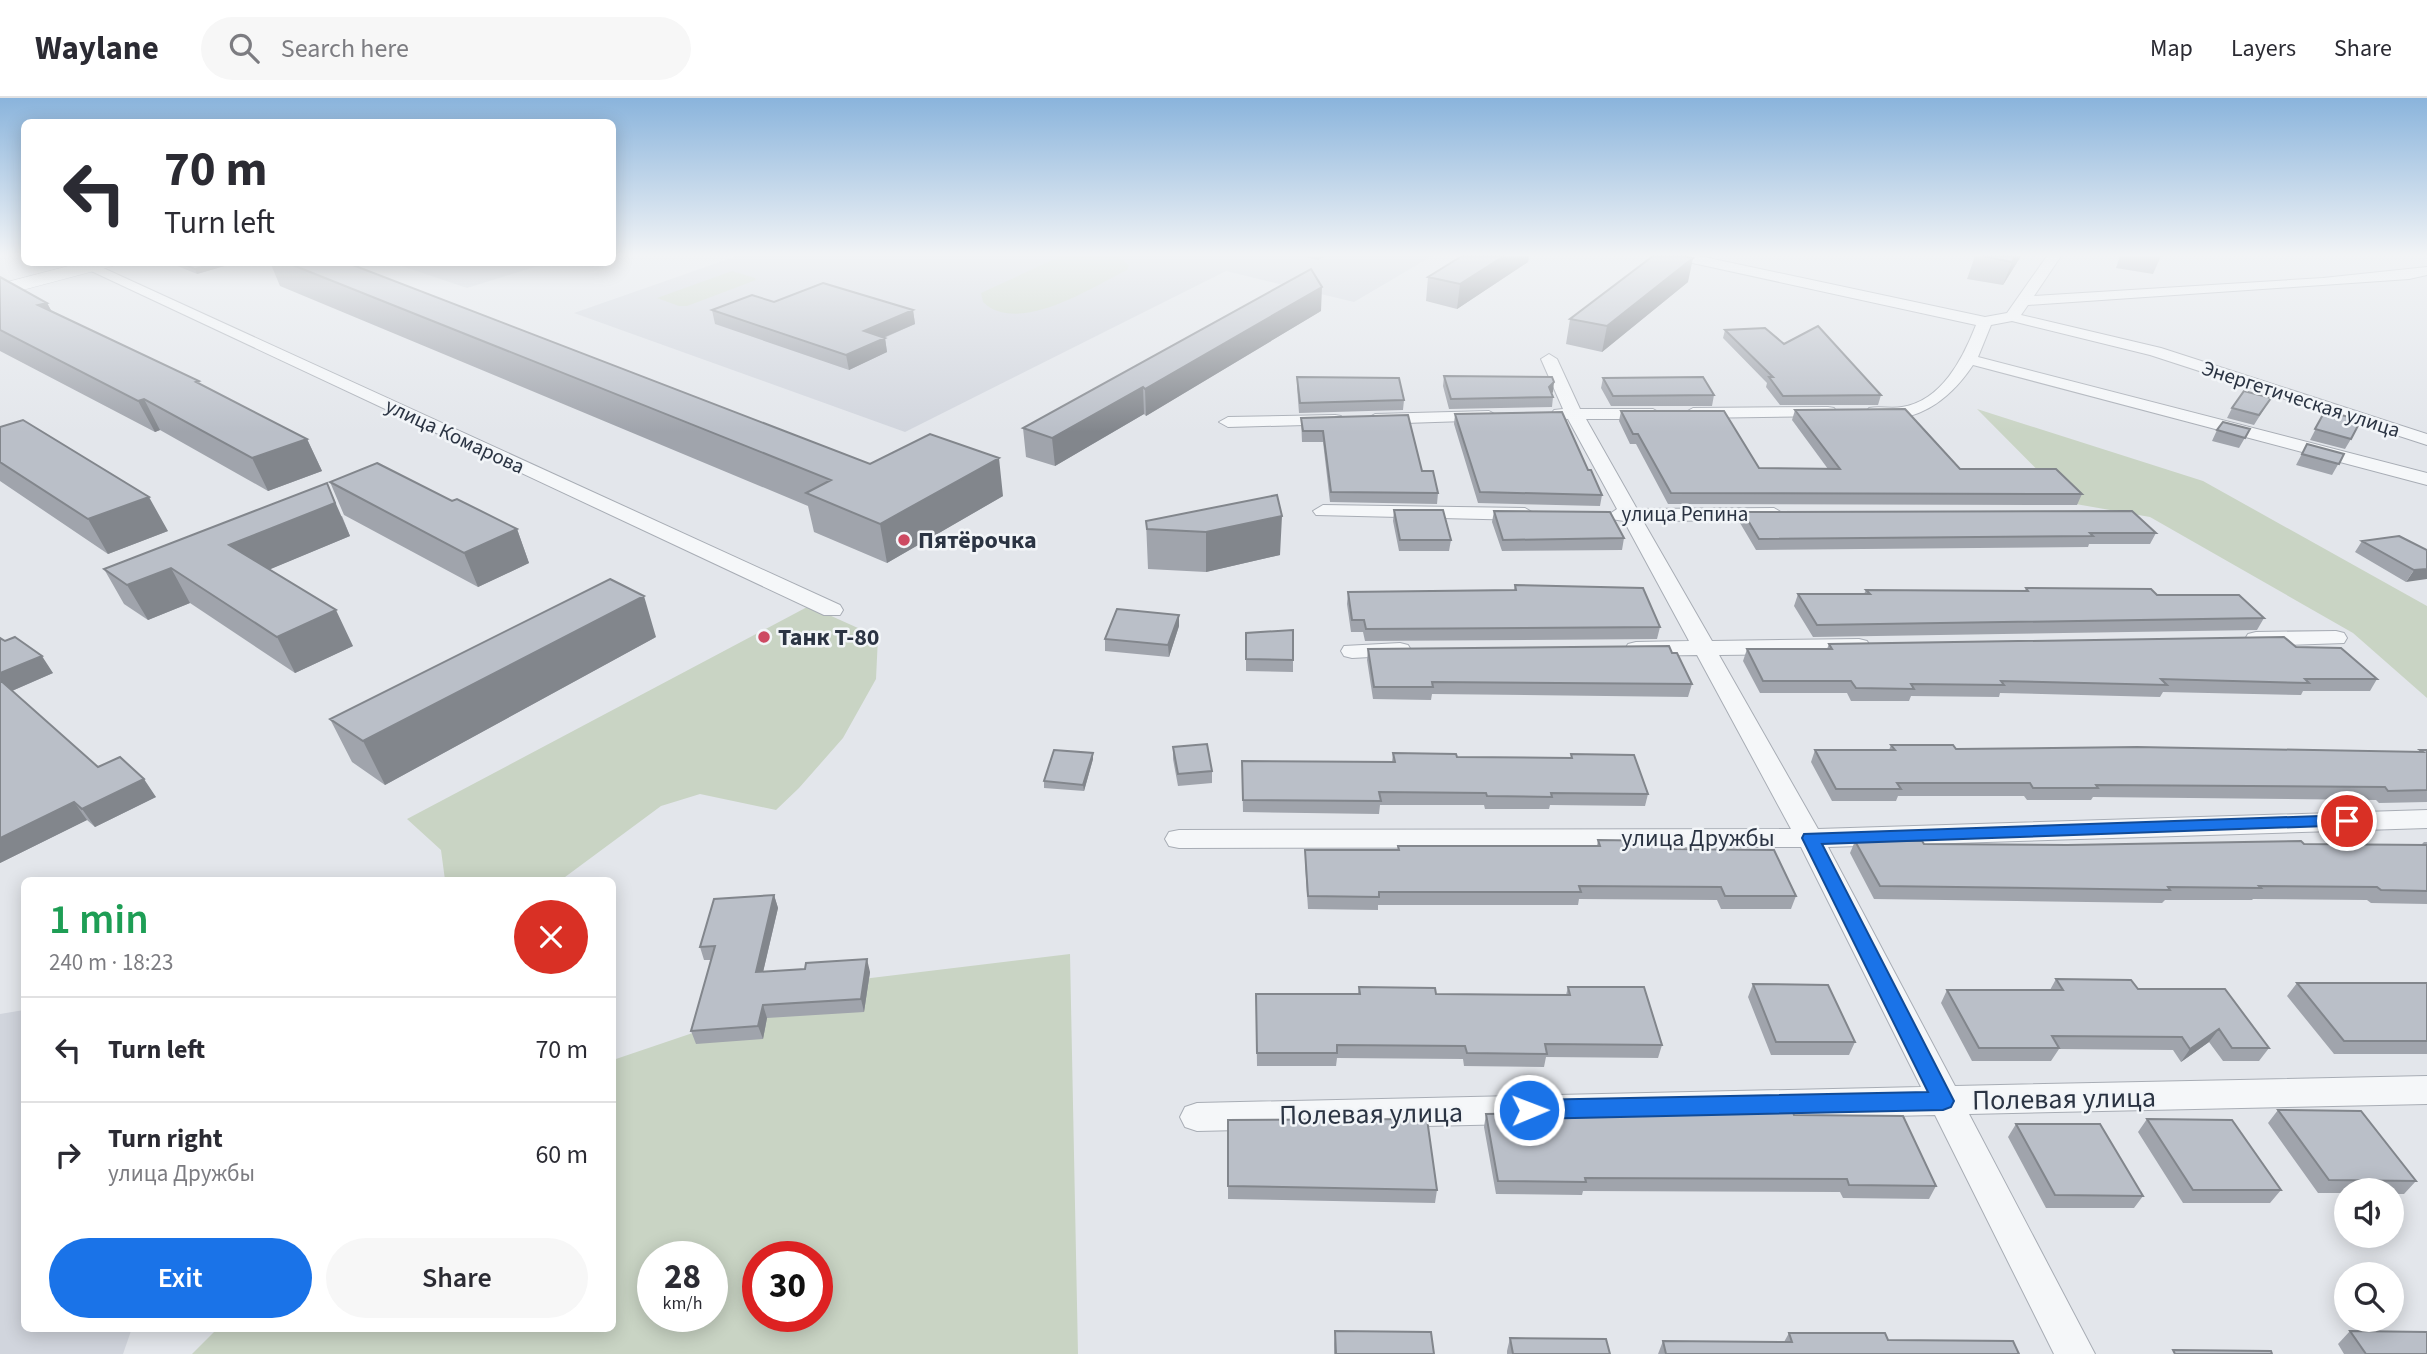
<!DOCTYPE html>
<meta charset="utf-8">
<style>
:root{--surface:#fff;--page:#f7f7f7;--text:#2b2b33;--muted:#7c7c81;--line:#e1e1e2;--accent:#1a73e8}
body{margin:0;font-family:"Source Sans 3",sans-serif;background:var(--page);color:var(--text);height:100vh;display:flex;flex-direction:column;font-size:26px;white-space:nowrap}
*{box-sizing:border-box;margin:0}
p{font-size:23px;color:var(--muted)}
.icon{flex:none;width:38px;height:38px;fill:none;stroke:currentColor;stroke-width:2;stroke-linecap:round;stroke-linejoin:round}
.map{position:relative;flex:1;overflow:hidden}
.panel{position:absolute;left:21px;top:779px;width:595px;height:455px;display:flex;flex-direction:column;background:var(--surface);border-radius:10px;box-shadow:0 4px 18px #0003}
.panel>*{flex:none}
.banner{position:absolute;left:21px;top:21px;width:595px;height:147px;border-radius:10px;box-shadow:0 4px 18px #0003;background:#fff;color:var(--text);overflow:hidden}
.buttons{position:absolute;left:2334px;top:1080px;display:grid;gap:14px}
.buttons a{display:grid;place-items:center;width:70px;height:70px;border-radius:50%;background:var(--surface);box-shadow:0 4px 18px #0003;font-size:35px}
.speed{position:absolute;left:637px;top:1143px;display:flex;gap:14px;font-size:35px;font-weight:700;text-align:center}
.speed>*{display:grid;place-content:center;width:91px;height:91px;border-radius:50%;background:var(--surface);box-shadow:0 4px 18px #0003;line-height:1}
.speed small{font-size:18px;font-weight:400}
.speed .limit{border:10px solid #d22;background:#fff;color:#111}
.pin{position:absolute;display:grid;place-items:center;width:60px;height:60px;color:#fff;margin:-30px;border:4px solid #fff;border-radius:50%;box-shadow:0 2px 7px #0007}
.me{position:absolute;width:77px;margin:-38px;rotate:89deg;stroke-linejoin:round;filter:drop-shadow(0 0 5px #0008)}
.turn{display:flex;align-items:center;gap:24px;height:147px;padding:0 28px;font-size:32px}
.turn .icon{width:91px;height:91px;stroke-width:2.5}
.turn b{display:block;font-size:49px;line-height:60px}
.round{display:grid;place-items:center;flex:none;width:74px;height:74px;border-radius:37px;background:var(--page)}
.summary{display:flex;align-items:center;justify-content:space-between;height:119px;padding:0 28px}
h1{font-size:42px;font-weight:600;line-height:52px;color:#1e9e55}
.cta{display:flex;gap:14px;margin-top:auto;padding:14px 28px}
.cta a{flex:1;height:80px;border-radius:42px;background:var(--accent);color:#fff;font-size:28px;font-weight:600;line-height:80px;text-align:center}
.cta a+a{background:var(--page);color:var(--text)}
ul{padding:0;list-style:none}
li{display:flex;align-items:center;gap:21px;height:105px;padding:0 28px;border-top:2px solid var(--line)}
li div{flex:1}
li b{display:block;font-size:26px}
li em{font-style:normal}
header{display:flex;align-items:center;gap:42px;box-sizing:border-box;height:98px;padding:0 35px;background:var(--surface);border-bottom:2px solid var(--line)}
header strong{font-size:33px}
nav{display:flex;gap:38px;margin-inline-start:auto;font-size:24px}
.search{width:490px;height:63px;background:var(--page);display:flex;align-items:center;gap:18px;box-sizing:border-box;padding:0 24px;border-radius:38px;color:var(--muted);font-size:26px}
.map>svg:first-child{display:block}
.built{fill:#d1d5dd}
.green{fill:#c9d4c4;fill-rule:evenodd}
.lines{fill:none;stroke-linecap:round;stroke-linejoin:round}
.minor-casing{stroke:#a8adb5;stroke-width:2}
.tertiary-casing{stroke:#a8adb5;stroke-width:1}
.minor{fill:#f5f7f9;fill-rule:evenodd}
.tertiary{fill:#f5f7f9;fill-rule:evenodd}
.wall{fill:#a0a4ac}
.shaded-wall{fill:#82868c}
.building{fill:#babfc8;stroke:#82868c;stroke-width:2}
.route{fill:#1a73e8;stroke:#114b97;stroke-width:2}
.poi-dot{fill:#cd4a62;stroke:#f2f5f8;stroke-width:2.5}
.labels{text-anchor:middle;stroke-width:5;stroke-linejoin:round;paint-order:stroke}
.far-street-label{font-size:21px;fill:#2b3443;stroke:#f2f5f8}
.poi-label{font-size:24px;font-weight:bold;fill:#2b3443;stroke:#f2f5f8;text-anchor:start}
.street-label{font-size:24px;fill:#2b3443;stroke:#f2f5f8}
.near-street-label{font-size:28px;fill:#2b3443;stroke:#f2f5f8}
</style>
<header>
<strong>Waylane</strong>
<div class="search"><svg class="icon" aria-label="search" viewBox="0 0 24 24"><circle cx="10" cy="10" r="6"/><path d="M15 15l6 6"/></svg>Search here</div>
<nav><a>Map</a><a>Layers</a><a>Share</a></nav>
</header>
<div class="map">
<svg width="2427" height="1256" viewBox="0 0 2427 1256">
<rect width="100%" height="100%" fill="#e3e6eb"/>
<path class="built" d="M737,158h695l-78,46 -128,-31 -321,161 -331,-119z
M393,165v-1l154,1 -80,25z
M24,912v318h108l-9,26h-123v-340z"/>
<path class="green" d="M1061,158h56l12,9 -2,5c-35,17 -109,66 -144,32l-2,-9z
M732,173l23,7 1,2 -69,26h-8l-22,-8z
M1977,311l226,72 224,125v92l-74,-65 -203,-116 -80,-14z
M809,508l69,31 -2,42 -33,59 -44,50 -23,22 -76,-16 -39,12 -100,74h-116l-4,-30 -34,-31z
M1070,856l8,400h-886l26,-26h394l1,-268 233,-79zM653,1158h59v60h-59zM758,1158h59v60h-59z"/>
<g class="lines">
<defs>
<path id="minor" d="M1672,158h27l286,61 22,-4 40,-57h14l-27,40 289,-18 104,-11v8l-18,4 -381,26 -7,10 140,33 266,86v11l-277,-90 -138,-34 -21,4 -13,32 449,116v12l-454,-120c-24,36 -59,62 -104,51l-3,-4 3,-4c11,-2 22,1 33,-1 40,-6 61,-49 74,-82l-297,-65z
M72,164h18l750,343 3,5 -3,5h-16z
M1549,256l8,5 23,50h73l9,5 -9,5h-67l51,90 137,-1 10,6 -10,6 -131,1 69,120 147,-2 8,2 3,5 -3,5 -8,2 -140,2 99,174 609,-19v18l-599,19 127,239 472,-10v28l-458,10 126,240h-41l-119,-239 -738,16 -12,-4 -5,-10 5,-10 12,-4 724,-16 -120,-240 -622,1 -10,-2 -4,-7 4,-7 10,-2 612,-1 -94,-174 -61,1 -8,-2 -3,-5 3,-5 8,-2 53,-1 -65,-120 -13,-2 -3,-4 9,-6 -49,-90 -14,-1 -3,-4 3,-4 9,-1 -22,-50z
M1828,309l6,1 3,4 -3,4 -141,2 -9,-5 9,-5z
M1489,313l9,5 -3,4 -120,4 -9,-5 9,-5z
M1335,317l6,1 3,4 -3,4 -113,3 -9,-5 9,-5z
M1323,407l202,3 10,6 -10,6 -209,-5 -3,-4z
M2336,533l8,2 3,5 -3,5 -88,3 -8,-2 -3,-5 3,-5 8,-2z
M1400,545l8,2 3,5 -3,5 -56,3 -8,-2 -3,-5 3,-5z"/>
<path id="tertiary" d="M84,164h31l-2,4 -113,30v-12z"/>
</defs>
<use href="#minor" class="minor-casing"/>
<use href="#tertiary" class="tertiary-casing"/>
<use href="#minor" class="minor"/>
<use href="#tertiary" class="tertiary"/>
</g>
<path class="wall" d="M1302,158h24l-8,4z
M1462,158h67l-1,6 -71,47 -31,-8 2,-24z
M1975,158h46l-18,29 -36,-6z
M2120,158h41l-8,18 -37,-6z
M168,164h70l-41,12z
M270,164h75l525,202 133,32 -116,67 -73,-31 -6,-26 -528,-220z
M0,179l47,26 5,9 147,69 2,4 106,54 15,32 -54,20 -108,-61 -5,2 -155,-81z
M1688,184l-86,70 -36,-8 4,-25z
M774,204l139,8 2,14 -31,14h1l2,14 -38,18 -134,-46 -3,-14z
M1321,213l-175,105 -2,-2 -89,52 -29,-9 -3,-29z
M1725,232l156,65 -3,10h-98l-14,-18 1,-4 -44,-45z
M1444,278l109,16 -1,1 1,4 -1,10 -103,2 -6,-23z
M1297,279l107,23 -1,10 -104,3 -2,-26z
M1603,280l111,17 -2,11h-101l-10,-18z
M2271,300l-17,27 -27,-7 5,-10z
M1795,312l165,59 122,25 -5,11 -409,-1 -32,-60h-6l-11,-23 2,-10 138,57 69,1 -36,-49z
M2325,313l26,28 -6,10 -35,-9z
M1455,316l133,56 14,25 -2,11 -122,-3 -24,-79z
M1301,320l121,53 16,22 -1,11 -107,-2 -7,-60h-21z
M0,329l168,104 -60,23 -108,-73z
M2250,331l-11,19 -27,-7 5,-11z
M2307,346l37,10 -12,21 -36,-10z
M330,384l122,19 65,28 12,34 -51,24 -134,-72z
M1277,397l3,60 -74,17 -58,-3 -2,-48z
M1394,412l57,30 -2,11h-50l-6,-30z
M1494,413l130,27 -2,12 -120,1 -10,-29z
M1743,414l413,21 -6,11h-61l-1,3 -332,3 -16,-27z
M342,418l8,20 -80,33 83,77 -58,27 -105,-70 -42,17 -24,-16 -20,-35z
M2362,443l65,9 -21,32 -51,-30z
M1515,487l145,42 -3,12 -292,2 -2,-9h-12l-4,-28 1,-12 166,-2z
M2026,490l131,7 107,23 -7,12 -444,7 -19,-31 4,-12h66l2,-4 159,1z
M1179,528l-10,31 -64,-6v-12z
M1246,535l47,27v12l-47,-1z
M656,539l-271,148 -33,-23 -22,-43z
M0,540l53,35 -41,18 86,76 58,30 -61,30 -8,-7 -87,43z
M1829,546l467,3 81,32 -7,12h-67l-2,4 -138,-3 -3,5 -160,-4 -1,4 -88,-1 -2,5h-58l-4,-8h-87l-17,-32 4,-12h80z
M1368,551l304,4 20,31 -4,13 -256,-3 -1,6 -58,-1 -6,-39z
M1891,647l65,4 463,3 1,-2h7v52l-48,1 -3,-3 -283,-3 -2,3h-64l-3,-4h-126l-2,5h-64l-21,-39 4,-12h74z
M1173,649l39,24v12l-34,3 -5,-27z
M1093,655v6l-9,32 -40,-3v-7z
M1393,655l64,4 114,1v-4l77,40 -3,12 -95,-1 -1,4h-64l-1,-4h-104l-1,9 -136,-2 -1,-51 150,1z
M1598,742l71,9 127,47 -5,13h-70l-4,-9 -138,-1 -1,6h-200v5l-70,-1 -3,-46v-13h93v-4h199z
M1855,743l69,3 143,1h354l3,-3h3v62l-56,-1 -4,-3 -114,-1 -1,1h-87l-3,3 -288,-4 -24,-46z
M774,797l4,13 -15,64h107l-6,40 -97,6 -4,21 -67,5 -5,-13 20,-71h-7l-4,-13z
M2056,881l82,10 131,59 -10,13h-36l-14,-19 -28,20 -8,-12 -114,-1 -8,12h-79l-31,-58 6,-13h103z
M2297,885h130v71h-93l-47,-58z
M1753,886l102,58 -6,13h-78l-23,-58z
M1359,889l77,7 130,1 2,-8 94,58 -4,13 -112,-1 -2,10 -80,-1 -1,-7 -126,-1 -1,8h-79l-1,-72h102z
M2278,1012l138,71 -12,13h-12v-4h-45v3h-29l-50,-70z
M1486,1016l308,1 142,71 -7,13 -86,-1 -3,-6 -257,-1 -1,4 -86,-1 -12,-67z
M2147,1021l134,71 -11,13h-87l-45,-71z
M1228,1022l209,70 -2,13 -207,-4z
M2016,1026l127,72 -9,12h-88l-38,-71z
M1335,1233l99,23h-100v-10z
M2350,1233l77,23h-83l-6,-10z
M1789,1235l99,7 131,14h-361l5,-13 121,1z
M1510,1240l100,16h-103v-3z"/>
<path class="shaded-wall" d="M1504,158h25l-1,6 -71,47 3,-25z
M2015,158h6l-18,29 9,-23z
M1693,160l-5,24 -86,70 5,-26z
M220,164h18l-41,12 -2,-5z
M1322,189l-1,24 -175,105 -1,-27z
M47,205l15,28 -24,-26z
M913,212l2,14 -49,21 -2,-14z
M885,240l2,14 -38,18 -3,-15z
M1554,284l-1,10 -6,5 2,-10z
M1143,289l1,27 -89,52 -3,-28z
M144,301l16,31 -5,2 -17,-31z
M307,341l15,32 -54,20 -16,-33z
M999,360l4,38 -116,67 -7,-39z
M327,385l23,53 -103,43 -18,-34z
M149,399l19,34 -60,23 -20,-35z
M1282,418l-2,39 -74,17v-40z
M517,431l12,34 -51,24 -14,-34z
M171,470l19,35 -42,17 -21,-35z
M2427,471v10l-21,3 8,-12z
M644,498l12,41 -271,148 -22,-44z
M336,512l17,36 -58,27 -18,-36z
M1179,517v11l-10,31 -1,-12z
M42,558l11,17 -46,20 -7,-11v-9z
M1093,655v6l-9,32 -1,-6z
M144,681l12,18 -61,30 -13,-18z
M74,704l13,18 -87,43v-25z
M774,797l4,13 -18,77 -4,-13z
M867,861l3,13 -6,40 -3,-13z
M763,907l4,13 -4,21 -5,-13z
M2219,931l-10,13 -28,20 9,-13z"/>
<path class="building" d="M1462,158h42l-44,28 -32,-7z
M1653,158h31l9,2 -86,68 -37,-7z
M1982,158h33l-3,6z
M177,164h43l-25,7z
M285,164h60l525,202 60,-30 69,24 -119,66 -74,-31 25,-13z
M1311,171l11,18 -177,102 -2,-2 -91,51 -29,-10z
M0,179l47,26 -9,2 161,76 -3,1 111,57 -55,19 -108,-59 -6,2 -138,-71z
M823,185l90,27 -49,21 21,7 -39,17 -134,-45 40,-15 22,7z
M1818,228l63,69 -98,1 -14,-19h4l-48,-47 40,-2 19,16z
M1444,278l108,1 2,5 -5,5 4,10 -102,2z
M1297,279l102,1 5,22 -104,3z
M1703,279l11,18 -101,1 -10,-18z
M2244,293l27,7 -12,17 -27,-7z
M1905,311l55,60h96l26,25 -411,-1 -33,-59h-5l-12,-23h103l35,57 81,1 -45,-59z
M2325,313l36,9 -10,19 -36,-10z
M1562,314l26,58h3l11,25 -122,-3 -25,-78z
M1408,317l14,56h11l5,22 -107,-1 -8,-61h-20l-2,-13z
M23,322l126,77 -61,22 -88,-57v-35z
M2223,324l27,7 -5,9 -28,-8z
M2307,346l37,10 -5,10 -37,-10z
M377,365l75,38 5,-2 60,30 -53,24 -134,-71z
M327,385l8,20 -106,42 107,65 -59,27 -106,-69 -44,17 -23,-16z
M1277,397l5,21 -76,16 -59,-3 -1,-8z
M1394,412h49l8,30h-51z
M1494,413l116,1 14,26 -121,2z
M2132,413l24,22h-66l3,3 -334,3 -16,-27z
M2399,438l28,14v19l-13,1 -52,-29z
M610,481l34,17 -281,145 -33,-22z
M1515,487l128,3 17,39 -294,2 -2,-9h-12l-4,-28 168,-2z
M2026,490l125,1 6,6h82l25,23 -447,7 -19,-31h72l-4,-4 162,1z
M1117,511l62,6 -11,30 -63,-6z
M1293,532v30l-47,-1v-26z
M15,539l27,19 -42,17v-35l5,3z
M2284,539l12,10 45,1 36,31h-72l4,4 -148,-4 6,6 -166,-4 3,4 -93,-1 3,5 -58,-1 -5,-7h-88l-16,-32h85l-3,-5z
M1669,548l3,7h5l15,31 -260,-2 1,5h-59l-6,-38z
M0,582l98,87 22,-10 24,22 -62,30 -8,-7 -74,36z
M1207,646l5,27 -34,3 -5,-27z
M1891,647h62l3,4 181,-2 286,5 -3,-2h7v40l-39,1 -3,-4 -289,-2 2,3h-65l-3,-5h-133l4,6h-65l-21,-39h80z
M1054,652l39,3 -10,32 -39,-4z
M1393,655l63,1 1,3 115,1 -1,-4 63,1 14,39 -97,-1 1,4 -65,-1 -1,-3 -107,-1 2,9 -138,-1 -1,-39 153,1z
M1598,742l68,1 3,8 105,1 22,46h-71l-4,-9 -142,-1 2,6h-202v5l-71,-1 -3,-46h94l-1,-4h202z
M1855,743h67l2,3 143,1 234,-4 3,3 123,1v46l-46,-1 -4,-3 -118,-1 2,2 -93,-1 2,3 -290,-4z
M774,797l-18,77 49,-3 1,-6 61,-4 -6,40 -98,6 -5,21 -67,5 24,-85 -15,1 14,-48z
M2056,881l75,1 7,9h87l44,59h-37l-13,-19 -29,20 -8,-12 -130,-1 7,12h-80l-32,-58h116z
M2297,885h130v58h-83z
M1753,886l75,1 27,57h-79z
M1359,889l76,1 1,6 134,1 -2,-8h76l18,58 -117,-1 2,10 -80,-1 -2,-7 -128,-1v8h-80l-1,-59h104z
M1724,1011l68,1 2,5 109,1 33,70 -87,-1 -2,-6 -262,-1 1,4 -88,-1 -12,-67z
M2278,1012l83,1 55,70 -87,-1z
M1427,1021l10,71 -209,-4v-66z
M2147,1021l85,1 49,70h-88z
M2016,1026h84l43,72 -88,-1z
M1335,1233l96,1 3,22h-98z
M2350,1233l77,1v22h-61z
M1789,1235h96l3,7 125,1 6,13h-353l-3,-13 129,1z
M1510,1240l96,1 4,15h-97z
M2173,1252l98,1 1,3h-97z"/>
<linearGradient id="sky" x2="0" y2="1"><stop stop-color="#8ab4dc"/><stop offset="0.47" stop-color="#f2f4f6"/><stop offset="1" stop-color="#f2f4f6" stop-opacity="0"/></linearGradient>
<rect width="2427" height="334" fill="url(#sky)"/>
<path class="route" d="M2347,717l8,6 -2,4 -531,19 132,257 -3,6 -8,3 -414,9 -8,-3 -3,-6 3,-7 8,-3 399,-8 -126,-254 2,-4z"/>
<g class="poi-dot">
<circle cx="904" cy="442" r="7"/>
<circle cx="764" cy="539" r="7"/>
</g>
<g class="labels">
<g class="far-street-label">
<text transform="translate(2301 301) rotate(18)" y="7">Энергетическая улица</text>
<text transform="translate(455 338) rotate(25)" y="7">улица Комарова</text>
<text x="1685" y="423">улица Репина</text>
</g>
<g class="poi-label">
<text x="918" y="450">Пятёрочка</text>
<text x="778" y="547">Танк Т-80</text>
</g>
<g class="street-label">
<text x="1698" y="748">улица Дружбы</text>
</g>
<g class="near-street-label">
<text transform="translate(2064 1000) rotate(-1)" y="10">Полевая улица</text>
<text transform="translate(1371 1015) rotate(-1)" y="10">Полевая улица</text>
</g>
</g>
</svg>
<div class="buttons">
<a><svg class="icon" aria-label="sound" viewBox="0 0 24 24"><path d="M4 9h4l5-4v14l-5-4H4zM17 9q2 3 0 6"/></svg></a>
<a><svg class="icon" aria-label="search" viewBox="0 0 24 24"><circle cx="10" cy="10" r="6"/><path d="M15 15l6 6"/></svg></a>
</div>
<div class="speed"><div>28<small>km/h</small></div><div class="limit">30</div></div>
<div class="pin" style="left:2347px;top:723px;background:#d93025"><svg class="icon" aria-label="arrive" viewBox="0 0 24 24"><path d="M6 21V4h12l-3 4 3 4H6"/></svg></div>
<svg class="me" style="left:1529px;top:1012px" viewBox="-20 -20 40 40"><circle r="17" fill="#1a73e8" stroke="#fff" stroke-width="3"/><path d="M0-11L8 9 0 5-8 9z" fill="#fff"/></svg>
<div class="banner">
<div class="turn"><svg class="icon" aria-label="left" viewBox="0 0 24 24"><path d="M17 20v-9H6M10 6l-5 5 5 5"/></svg><div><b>70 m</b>Turn left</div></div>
</div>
<section class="panel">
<div class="summary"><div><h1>1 min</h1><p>240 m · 18:23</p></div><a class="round" style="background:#d93025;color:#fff"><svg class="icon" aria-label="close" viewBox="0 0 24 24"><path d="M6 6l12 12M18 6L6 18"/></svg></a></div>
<ul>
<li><svg class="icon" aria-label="left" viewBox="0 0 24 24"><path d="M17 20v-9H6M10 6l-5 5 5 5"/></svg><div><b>Turn left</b></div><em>70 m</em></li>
<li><svg class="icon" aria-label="right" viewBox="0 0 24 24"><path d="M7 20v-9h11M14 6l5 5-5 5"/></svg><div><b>Turn right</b><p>улица Дружбы</p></div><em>60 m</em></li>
</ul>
<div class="cta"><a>Exit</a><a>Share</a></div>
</section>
</div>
